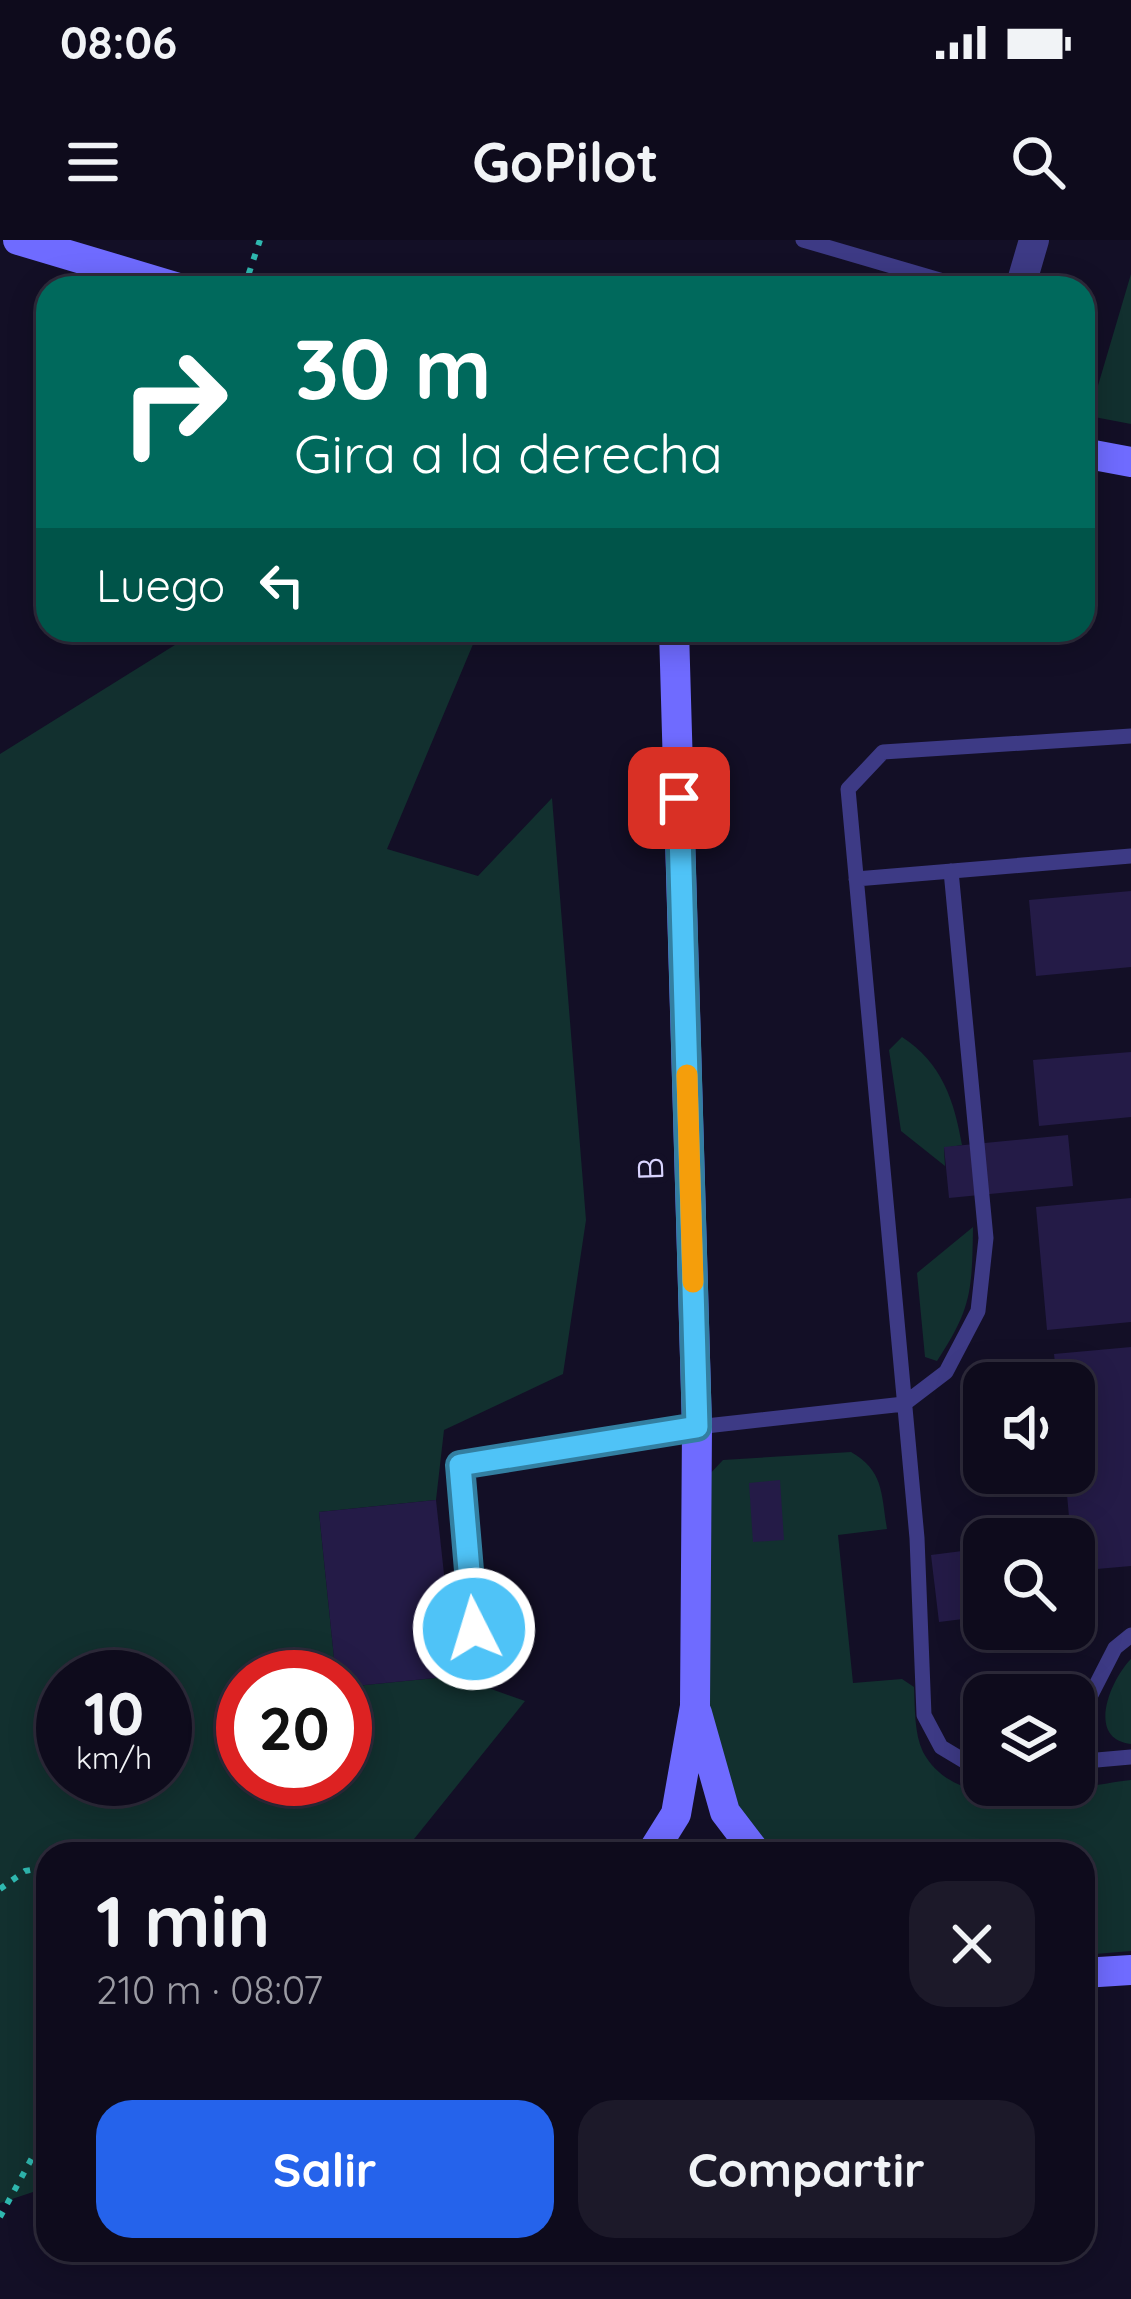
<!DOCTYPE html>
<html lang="es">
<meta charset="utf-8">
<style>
:root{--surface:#0e0b1c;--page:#1c1929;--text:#f1f3f6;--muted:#9b9ba3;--line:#2e2b3b;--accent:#2563eb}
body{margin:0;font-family:Quicksand,sans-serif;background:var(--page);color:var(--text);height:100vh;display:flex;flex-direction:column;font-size:45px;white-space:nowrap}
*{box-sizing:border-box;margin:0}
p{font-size:39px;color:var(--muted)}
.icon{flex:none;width:66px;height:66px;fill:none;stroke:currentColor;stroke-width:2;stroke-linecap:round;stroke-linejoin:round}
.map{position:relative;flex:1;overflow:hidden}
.details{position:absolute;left:36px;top:1602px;width:1059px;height:420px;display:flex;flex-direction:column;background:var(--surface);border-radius:36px;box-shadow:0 6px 30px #0003,0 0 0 3px var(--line)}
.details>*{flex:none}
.guide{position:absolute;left:36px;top:36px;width:1059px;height:366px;border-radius:36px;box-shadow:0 6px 30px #0003,0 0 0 3px var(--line);background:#00695c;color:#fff;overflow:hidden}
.tools{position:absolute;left:963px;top:1122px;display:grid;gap:24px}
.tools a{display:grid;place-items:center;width:132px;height:132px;border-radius:24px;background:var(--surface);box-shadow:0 6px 30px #0003,0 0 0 3px var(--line);font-size:60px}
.speed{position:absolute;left:36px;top:1410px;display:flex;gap:24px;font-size:60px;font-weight:700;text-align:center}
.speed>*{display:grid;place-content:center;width:156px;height:156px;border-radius:50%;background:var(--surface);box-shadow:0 6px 30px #0003,0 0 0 3px var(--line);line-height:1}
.speed small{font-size:30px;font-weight:400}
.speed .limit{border:18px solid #d22;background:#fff;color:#111}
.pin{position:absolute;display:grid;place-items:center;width:102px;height:102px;color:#fff;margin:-51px;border-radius:24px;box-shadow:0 6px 18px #0006}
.me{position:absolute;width:132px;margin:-66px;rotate:355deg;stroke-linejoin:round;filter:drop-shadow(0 0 9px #0008)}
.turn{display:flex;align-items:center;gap:42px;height:252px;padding:0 60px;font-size:54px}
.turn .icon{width:156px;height:156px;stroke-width:2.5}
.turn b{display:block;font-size:84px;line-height:102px}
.then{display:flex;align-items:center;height:114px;padding:0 60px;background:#0003;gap:24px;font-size:45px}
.round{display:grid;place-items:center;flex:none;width:126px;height:126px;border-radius:36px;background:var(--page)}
.overview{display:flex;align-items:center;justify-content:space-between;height:204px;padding:0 60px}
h1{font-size:72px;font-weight:700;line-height:90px}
.primary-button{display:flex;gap:24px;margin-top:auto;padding:24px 60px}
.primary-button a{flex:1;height:138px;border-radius:36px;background:var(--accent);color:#fff;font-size:48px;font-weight:700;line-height:138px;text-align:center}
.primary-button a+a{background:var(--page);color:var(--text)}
.status{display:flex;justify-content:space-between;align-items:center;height:84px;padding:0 60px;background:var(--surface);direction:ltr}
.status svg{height:33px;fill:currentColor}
header{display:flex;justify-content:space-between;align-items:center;height:156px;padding:0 60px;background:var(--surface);font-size:54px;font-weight:700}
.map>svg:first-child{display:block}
.green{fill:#12302f;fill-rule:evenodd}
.building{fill:#241b47}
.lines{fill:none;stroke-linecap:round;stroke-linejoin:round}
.path{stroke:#2fb8b0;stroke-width:6;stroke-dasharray:6 9;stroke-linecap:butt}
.lane{stroke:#3d3a85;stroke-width:15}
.street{stroke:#3d3a85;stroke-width:30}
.secondary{stroke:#6f6bff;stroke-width:30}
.route-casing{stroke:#337fa1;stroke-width:30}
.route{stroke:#4fc3f7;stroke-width:21}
.slow{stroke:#f59e0b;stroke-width:21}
.labels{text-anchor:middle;stroke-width:12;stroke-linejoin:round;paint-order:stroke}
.street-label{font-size:36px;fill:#d9d4ff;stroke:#130f26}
</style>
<div class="status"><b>08:06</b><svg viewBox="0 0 49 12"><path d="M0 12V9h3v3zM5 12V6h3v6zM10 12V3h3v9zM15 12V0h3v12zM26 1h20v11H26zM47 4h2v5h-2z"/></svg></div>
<header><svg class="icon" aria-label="menu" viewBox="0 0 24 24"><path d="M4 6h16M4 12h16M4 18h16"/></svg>GoPilot<svg class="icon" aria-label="search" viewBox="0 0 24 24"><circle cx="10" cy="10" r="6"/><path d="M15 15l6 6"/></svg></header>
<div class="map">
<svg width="1131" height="2059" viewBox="0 0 1131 2059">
<rect width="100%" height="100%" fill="#130f26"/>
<path class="green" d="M1131,34v150l-42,-8z
M199,390h280l-92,219 91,27 74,-78 34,422 -23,154 -119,56 -8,70 -117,12 17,165h-93v102h102v-92l110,-11 70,25 -123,153h-354v333l-48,16v-1449zM63,1437h102v102h-102z
M902,797c40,26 52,63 60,108l-18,3 1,18 -44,-35 -12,-81z
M973,987c-1,63 -1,81 -36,134l-12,-4 -8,-84z
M851,1212c33,19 30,41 36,77l-49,6 15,148 49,-4 12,8c1,20 0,46 9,65 37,68 147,35 208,28v171l-48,4v-101h-319l-35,-48 -20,-69 -2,-260 16,-17z
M1131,1419v85c-46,-5 -20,-65 0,-85z"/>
<path class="building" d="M1131,651v76l-95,9 -7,-76z
M1131,812v65l-92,9 -6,-66z
M1068,895l5,51 -124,12 -5,-51z
M1131,958v124l-84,8 -11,-123z
M1131,1107v219l-57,5 -9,-98h9v-90h-17l-3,-29z
M780,1240l4,60 -31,2 -4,-59z
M436,1260l19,176 -110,11v-10h-9l-17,-165z
M970,1310l9,67 -40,5 -8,-67z"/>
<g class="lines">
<path class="path" d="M244,48l16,-48
M123,1614l20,-3 4,3
M0,1649l25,-18 23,-4
M0,1977l39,-72 9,4"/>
<path class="lane" d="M803,0l164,48
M856,639l275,-23
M474,1389l-14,-164 237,-38 207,-23 42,-32 32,-61 8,-73 -35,-367
M1074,1488l41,-80 16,-13
M1074,1522l57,-5
M984,1525h-13l-30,-18 -17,-32 -7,-177 -69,-749 35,-37 248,-16"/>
<path class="street" d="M1020,48l14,-48"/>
<path class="secondary" d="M18,0l161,48
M1083,213l48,9
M697,1473l28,99 32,42
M651,1614l25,-40 19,-108 2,-279 -23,-797
M1083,1733l48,-3"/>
</g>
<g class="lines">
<defs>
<path id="route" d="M474,1389l-14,-164 237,-38 -18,-629"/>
</defs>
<use href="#route" class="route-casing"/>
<use href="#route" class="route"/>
<path class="slow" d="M687,835l6,207"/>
</g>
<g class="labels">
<g class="street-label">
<text transform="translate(650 929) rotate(-92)" y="13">B</text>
</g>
</g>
</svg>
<div class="tools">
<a><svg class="icon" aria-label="sound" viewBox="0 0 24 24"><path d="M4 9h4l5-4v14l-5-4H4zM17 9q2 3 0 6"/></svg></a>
<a><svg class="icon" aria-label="search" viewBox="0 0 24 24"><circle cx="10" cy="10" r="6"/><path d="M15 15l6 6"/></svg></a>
<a><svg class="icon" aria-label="layers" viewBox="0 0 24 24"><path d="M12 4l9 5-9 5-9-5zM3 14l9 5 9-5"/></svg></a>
</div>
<div class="speed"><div>10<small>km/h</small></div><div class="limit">20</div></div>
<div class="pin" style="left:679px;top:558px;background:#d93025"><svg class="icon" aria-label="arrive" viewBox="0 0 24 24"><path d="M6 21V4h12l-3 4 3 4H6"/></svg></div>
<svg class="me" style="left:474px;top:1389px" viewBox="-20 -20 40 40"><circle r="17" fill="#4fc3f7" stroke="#fff" stroke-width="3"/><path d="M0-11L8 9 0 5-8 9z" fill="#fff"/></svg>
<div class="guide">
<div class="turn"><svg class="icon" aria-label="right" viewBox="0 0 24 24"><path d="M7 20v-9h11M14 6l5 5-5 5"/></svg><div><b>30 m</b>Gira a la derecha</div></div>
<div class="then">Luego<svg class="icon" aria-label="left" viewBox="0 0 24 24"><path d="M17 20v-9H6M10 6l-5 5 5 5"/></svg></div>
</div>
<section class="details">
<div class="overview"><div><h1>1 min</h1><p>210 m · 08:07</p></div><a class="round"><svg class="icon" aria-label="close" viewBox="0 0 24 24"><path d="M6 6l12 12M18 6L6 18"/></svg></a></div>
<div class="primary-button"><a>Salir</a><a>Compartir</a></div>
</section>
</div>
